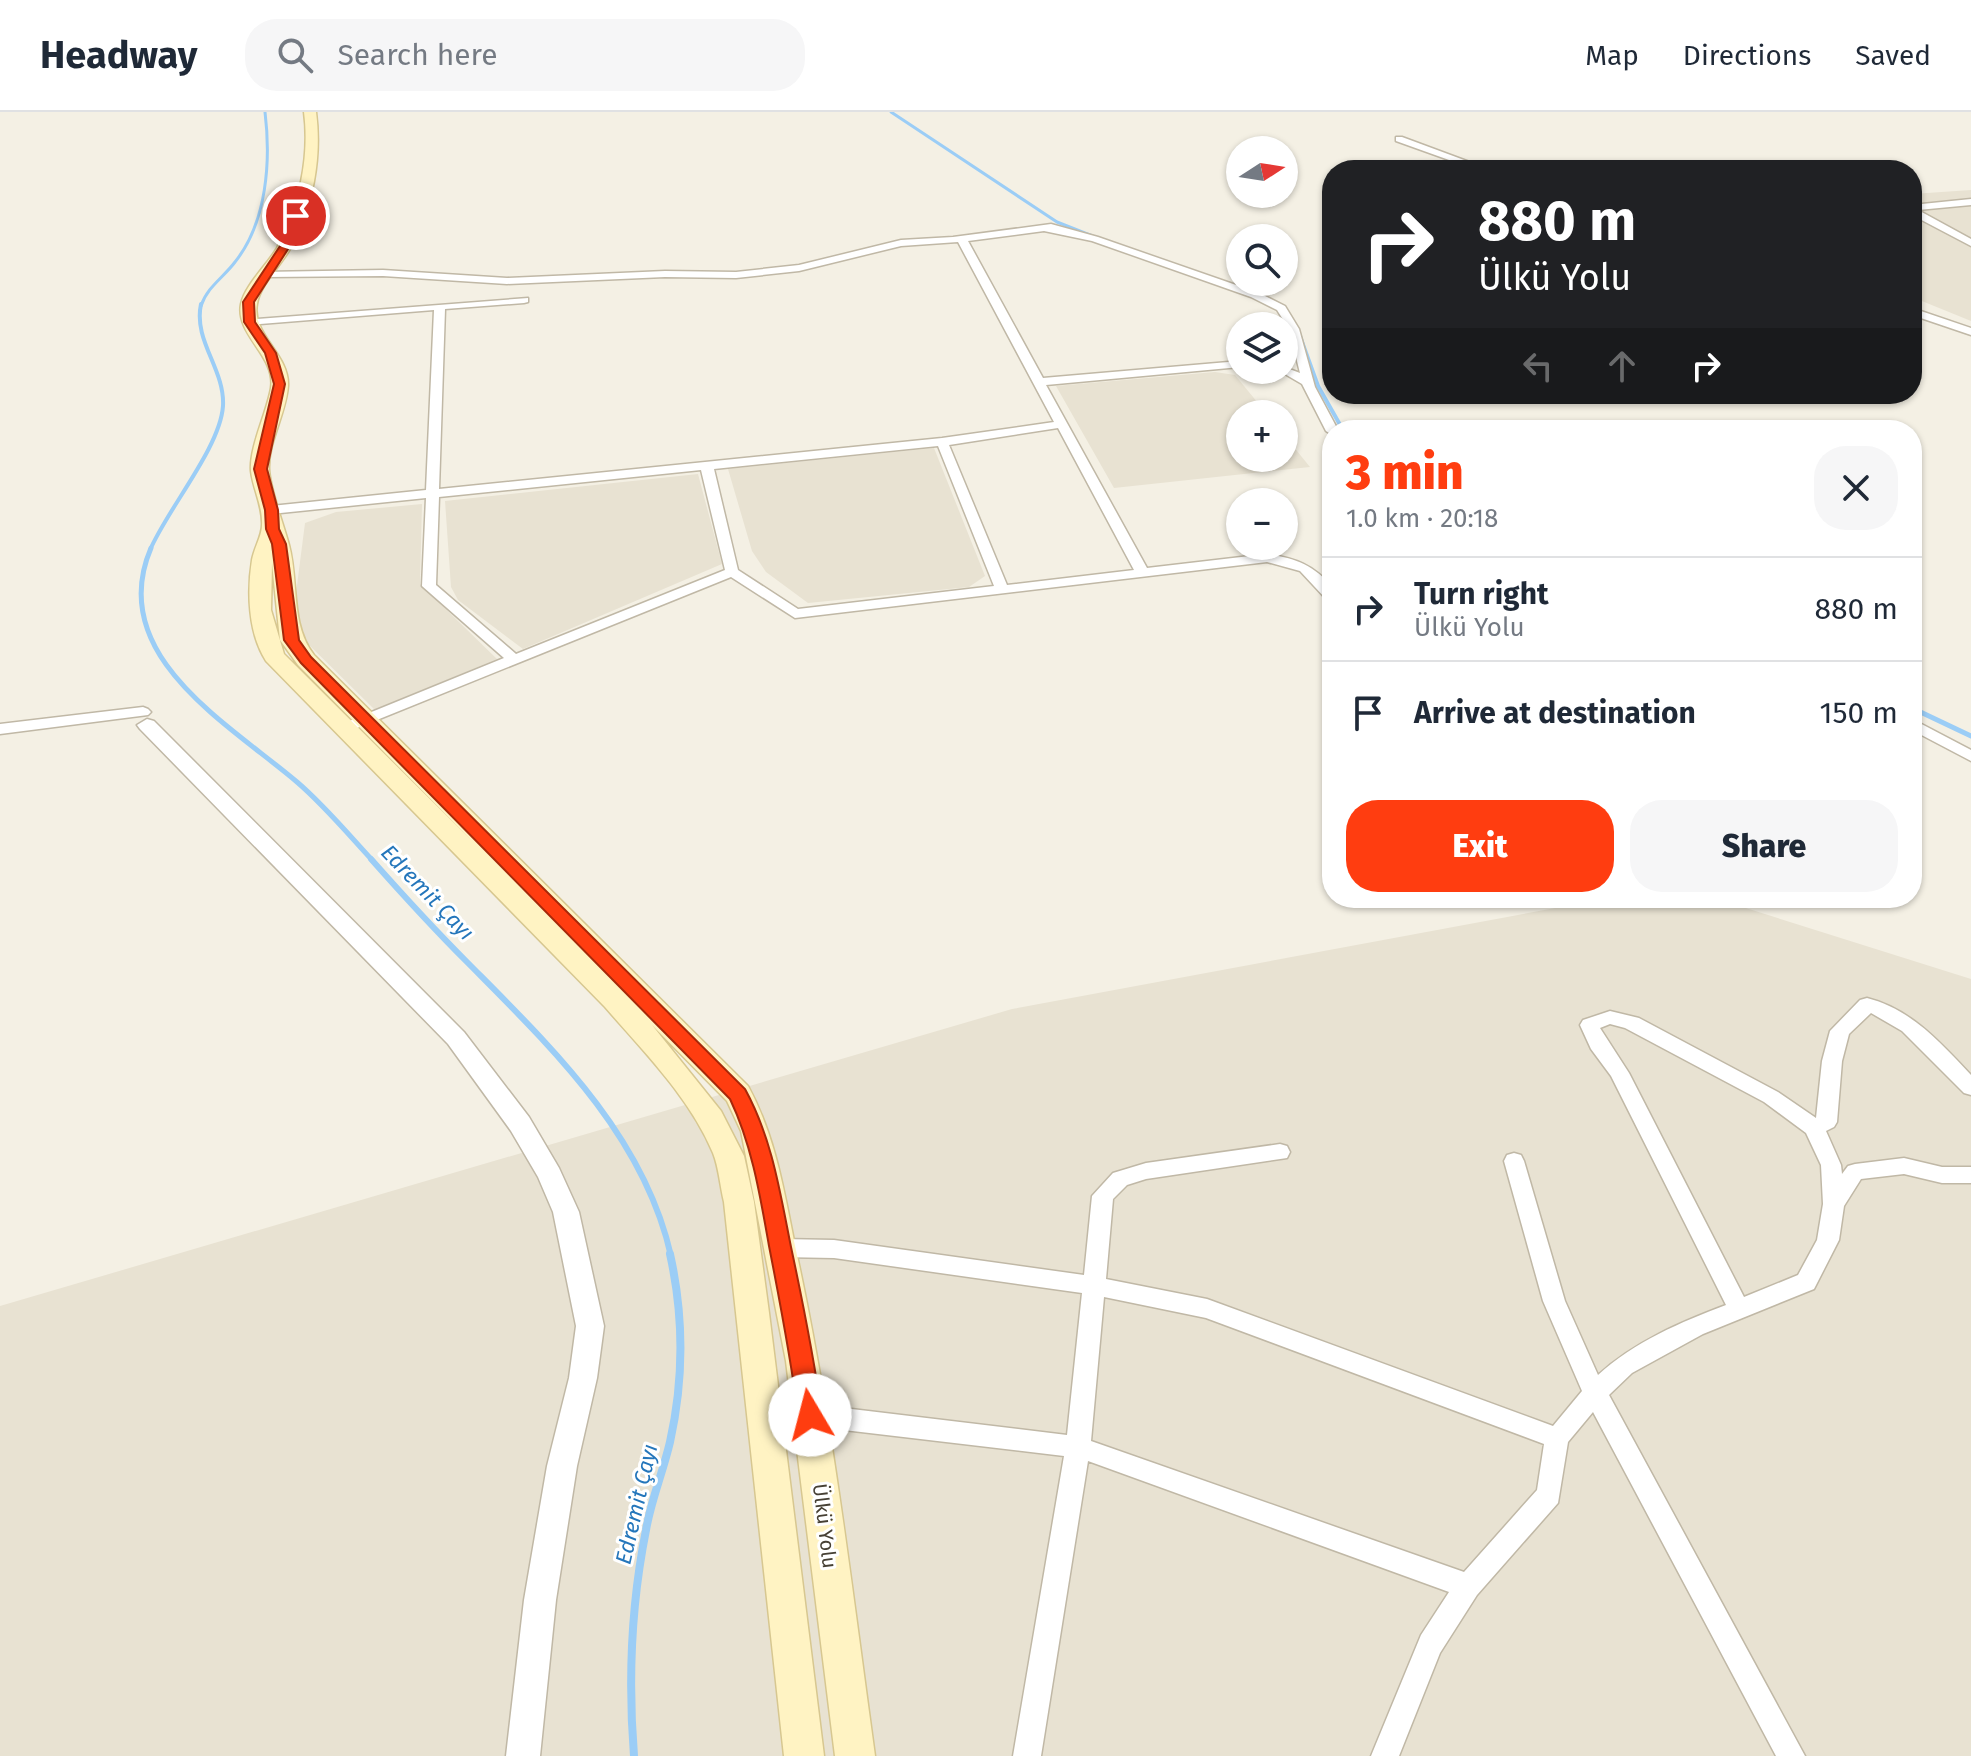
<!DOCTYPE html>
<meta charset="utf-8">
<style>
:root{--surface:#fff;--page:#f6f6f7;--text:#1f2937;--muted:#747a83;--line:#e0e1e3;--accent:#ff3d10}
body{margin:0;font-family:"Fira Sans",sans-serif;background:var(--page);color:var(--text);height:100vh;display:flex;flex-direction:column;font-size:30px;white-space:nowrap}
*{box-sizing:border-box;margin:0}
p{font-size:26px;color:var(--muted)}
.icon{flex:none;width:44px;height:44px;fill:none;stroke:currentColor;stroke-width:2;stroke-linecap:round;stroke-linejoin:round}
.map{position:relative;flex:1;overflow:hidden}
.drawer{position:absolute;left:1322px;top:308px;width:600px;height:488px;display:flex;flex-direction:column;background:var(--surface);border-radius:32px;box-shadow:0 2px 6px #0004}
.drawer>*{flex:none}
.banner{position:absolute;left:1322px;top:48px;width:600px;height:244px;border-radius:32px;box-shadow:0 2px 6px #0004;background:#202124;color:#fff;overflow:hidden}
.needle{width:52px;rotate:78deg}
.tools{position:absolute;left:1226px;top:24px;display:grid;gap:16px}
.tools a{display:grid;place-items:center;width:72px;height:72px;border-radius:50%;background:var(--surface);box-shadow:0 2px 6px #0004;font-size:40px}
.pin{position:absolute;display:grid;place-items:center;width:68px;height:68px;color:#fff;margin:-34px;border:4px solid #fff;border-radius:50%;box-shadow:0 2px 8px #0007}
.me{position:absolute;width:88px;margin:-44px;rotate:352deg;stroke-linejoin:round;filter:drop-shadow(0 0 6px #0008)}
.turn{display:flex;align-items:center;gap:28px;height:168px;padding:0 24px;font-size:36px}
.turn .icon{width:104px;height:104px;stroke-width:2.5}
.turn b{display:block;font-size:56px;line-height:68px}
.lanes{display:flex;align-items:center;height:76px;padding:0 24px;background:#0003;justify-content:center;gap:40px;direction:ltr}
.lanes .off{opacity:.35}
.round{display:grid;place-items:center;flex:none;width:84px;height:84px;border-radius:32px;background:var(--page)}
.headline{display:flex;align-items:center;justify-content:space-between;height:136px;padding:0 24px}
h1{font-size:48px;font-weight:800;line-height:60px;color:var(--accent)}
.action{display:flex;gap:16px;margin-top:auto;padding:16px 24px}
.action a{flex:1;height:92px;border-radius:32px;background:var(--accent);color:#fff;font-size:32px;font-weight:800;line-height:92px;text-align:center}
.action a+a{background:var(--page);color:var(--text)}
ul{padding:0;list-style:none}
li{display:flex;align-items:center;gap:24px;height:104px;padding:0 24px;border-top:2px solid var(--line)}
li div{flex:1}
li b{display:block;font-size:30px}
li em{font-style:normal}
header{display:flex;align-items:center;gap:48px;box-sizing:border-box;height:112px;padding:0 40px;background:var(--surface);border-bottom:2px solid var(--line)}
header strong{font-size:38px}
nav{display:flex;gap:44px;margin-inline-start:auto;font-size:28px}
.search{width:560px;height:72px;background:var(--page);display:flex;align-items:center;gap:20px;box-sizing:border-box;padding:0 28px;border-radius:32px;color:var(--muted);font-size:30px}
.map>svg:first-child{display:block}
.residential{fill:#e8e2d2}
.lines{fill:none;stroke-linecap:round;stroke-linejoin:round}
.stream-far4{stroke:#9bcdf6;stroke-width:3}
.stream-far3{stroke:#9bcdf6;stroke-width:4}
.stream-far2{stroke:#9bcdf6;stroke-width:5}
.stream-far1{stroke:#9bcdf6;stroke-width:6}
.stream{stroke:#9bcdf6;stroke-width:8}
.minor-casing{stroke:#c0b8a6;stroke-width:3}
.tertiary-casing{stroke:#c0b8a6;stroke-width:3}
.secondary-casing{stroke:#d7c790;stroke-width:3}
.minor{fill:#fff;fill-rule:evenodd}
.tertiary{fill:#fff;fill-rule:evenodd}
.secondary{fill:#fff3c3;fill-rule:evenodd}
.route{fill:#ff3d10;stroke:#a6280a;stroke-width:2}
.labels{text-anchor:middle;stroke-width:6;stroke-linejoin:round;paint-order:stroke}
.street-label{font-size:20px;fill:#464034;stroke:#fff}
.water-label{font-size:22px;font-style:italic;fill:#2476bb;stroke:#fff}
</style>
<header>
<strong>Headway</strong>
<div class="search"><svg class="icon" aria-label="search" viewBox="0 0 24 24"><circle cx="10" cy="10" r="6"/><path d="M15 15l6 6"/></svg>Search here</div>
<nav><a>Map</a><a>Directions</a><a>Saved</a></nav>
</header>
<div class="map">
<svg width="1971" height="1644" viewBox="0 0 1971 1644">
<rect width="100%" height="100%" fill="#f4f0e4"/>
<path class="residential" d="M1971,78v131l-59,-24v-103z
M1215,260l20,3 32,39h-27v44h44v-23l26,32 -196,21 -58,-102z
M934,336l51,128 -16,11 -161,16 -42,-31 -14,-21 -24,-82z
M698,362l24,90 -199,85 -65,-49 -7,-13 -6,-86z
M422,392l-2,80 77,75 -122,51 -71,-70 -9,-39 10,-78 31,-11z
M1609,786h105l257,81v777h-1971v-450l1012,-297z"/>
<g class="lines">
<path class="stream-far4" d="M891,0l166,110 38,15
M1249,178l31,16
M201,194c6,-19 23,-29 34,-44 32,-40 36,-101 30,-150"/>
<path class="stream-far3" d="M1277,192l20,24 21,58 25,44
M150,438c18,-42 70,-102 73,-144 2,-37 -30,-65 -22,-102"/>
<path class="stream-far2" d="M151,436c-46,107 78,176 146,234 27,23 51,52 76,79
M1912,596l59,28"/>
<path class="stream-far1" d="M371,747c31,35 63,70 96,103 84,85 177,173 204,294"/>
<path class="stream" d="M634,1644c-6,-76 -3,-151 12,-226 5,-30 17,-58 24,-88 14,-63 14,-125 0,-188"/>
<defs>
<path id="minor" d="M1396,25h6l89,33h-14l-81,-29z
M1971,87v6l-53,5 53,29v7l-59,-31v-10z
M1051,112l47,13 161,56 26,13 14,23 16,58 23,43h-6v5l-6,-4 -24,-47 -24,-14h6v-3l16,6 -11,-44 -12,-19 -26,-13 -159,-56 -48,-10 -76,10 75,137 197,-17v6l-194,18 101,183 120,-14c28,4 47,11 65,33v14l-5,-1 -27,-29 -33,-9 -472,56 -64,-41 -374,151h-10l-3,-3 3,-3 157,-64 -82,-72 4,-88 -155,16 -7,-4 7,-4 155,-16 8,-180 -185,15 -5,-3 1,-2 283,-22v4l-4,1 -79,6 -6,180 503,-51 112,-16 -96,-180 -57,4 -102,25 -63,7 -71,-1 -158,7 -124,-8 -117,1 -4,-1v-4l121,-2 124,8 158,-7 71,1 63,-7 102,-25 52,-3zM1058,316l76,142 -127,15 -58,-140zM938,334l56,140 -196,23 -60,-39 -24,-101zM701,358l24,100 -209,84 -80,-69 3,-88z
M1912,196l59,20v7l-59,-20z
M143,595l5,2 3,3 -3,3 -148,19v-10z
M1912,607l59,31v11l-59,-31z
M1867,886c44,11 74,45 104,77v20l-7,-2 -62,-62 -31,-18 -22,21 -7,27 -5,61 -3,5 -8,4 15,34 1,9 6,-8 7,-2 49,-6 38,9h29v16h-29l-38,-9 -43,5 -17,27 -5,34 -25,49 -111,45 -71,39 -23,22 196,361h-29l-183,-344 -25,30 -10,61 -81,92 -37,58 -41,103h-28l50,-121 28,-43 -361,-131 -47,295h-28l51,-300 -254,-30 -44,5 -8,-3 -4,-8 4,-8 52,-8 257,31 15,-142 -248,-35 -53,-1 -8,-3 -3,-6 3,-6 8,-3 53,1 250,35 8,-79 21,-23 33,-10 134,-19 7,2 3,6 -3,6 -141,21 -19,6 -14,14 -7,80 101,20 346,127 29,-35 -39,-90 -39,-140 3,-6 7,-2 7,2 3,6 41,140 33,74c36,-33 83,-53 128,-70l-115,-229 -20,-27 -11,-24 3,-5 27,-9 29,7 139,74 38,26 6,-57 8,-30 30,-31zM1610,912l15,4 139,74 42,31 15,32 2,39 -6,36 -19,35 -54,22 -115,-224 -29,-45zM1104,1185l102,21 338,126 -7,46 -73,82 -373,-131z"/>
<path id="tertiary" d="M147,607l7,2 310,311 65,85 30,51 20,44 25,114 -7,52 -20,88 -21,134 -16,156h-34l18,-156 23,-134 22,-88 7,-52 -23,-114 -15,-35 -27,-46 -63,-87 -308,-315 -3,-4z"/>
<path id="secondary" d="M304,0h12c6,45 -3,95 -25,135 -9,18 -31,37 -34,57 -6,30 33,51 31,82 -2,28 -20,56 -19,83 1,20 15,57 20,76 10,37 1,79 25,110l434,431c30,55 37,113 50,174 35,163 54,330 77,496h-40l-49,-395 -45,-230 -14,-30 -75,-76 69,86 23,45 10,46 15,111 55,443h-40l-60,-554c-4,-16 -5,-34 -11,-49 -23,-55 -69,-101 -108,-146l-339,-346c-18,-28 -19,-70 -14,-101 2,-12 10,-24 10,-35 1,-19 -9,-36 -11,-54 -2,-23 16,-59 20,-83 5,-32 -36,-53 -30,-84 4,-19 26,-39 36,-56 22,-41 33,-91 27,-136zM272,451l8,77 18,25 174,176 -188,-187 -13,-44z"/>
</defs>
<use href="#minor" class="minor-casing"/>
<use href="#tertiary" class="tertiary-casing"/>
<use href="#secondary" class="secondary-casing"/>
<use href="#minor" class="minor"/>
<use href="#tertiary" class="tertiary"/>
<use href="#secondary" class="secondary"/>
</g>
<path class="route" d="M296,101l5,3 -11,30 -36,56 1,20 21,31 9,31 -18,85 11,41 1,19 7,15 13,96 12,17 434,432c27,49 35,103 46,158 12,56 23,112 31,168l-3,8 -9,3 -8,-3 -4,-8c-7,-57 -18,-113 -29,-169 -9,-51 -17,-101 -39,-147l-429,-436 -17,-23 -12,-96 -6,-15 -1,-19 -11,-41 20,-85 -9,-31 -21,-31 -1,-20 37,-56 11,-30z"/>
<g class="labels">
<g class="street-label">
<text transform="translate(825 1414) rotate(83)" y="7">Ülkü Yolu</text>
</g>
<g class="water-label">
<text transform="translate(428 780) rotate(46)" y="8">Edremit Çayı</text>
<text transform="translate(636 1392) rotate(-77)" y="8">Edremit Çayı</text>
</g>
</g>
</svg>
<div class="tools">
<a><svg class="needle" viewBox="-14 -14 28 28"><path d="M0-13l5 13h-10z" fill="#e53935"/><path d="M0 13l5-13h-10z" fill="#747a83"/></svg></a>
<a><svg class="icon" aria-label="search" viewBox="0 0 24 24"><circle cx="10" cy="10" r="6"/><path d="M15 15l6 6"/></svg></a>
<a><svg class="icon" aria-label="layers" viewBox="0 0 24 24"><path d="M12 4l9 5-9 5-9-5zM3 14l9 5 9-5"/></svg></a>
<a>+</a>
<a>−</a>
</div>
<div class="pin" style="left:296px;top:104px;background:#d93025"><svg class="icon" aria-label="arrive" viewBox="0 0 24 24"><path d="M6 21V4h12l-3 4 3 4H6"/></svg></div>
<svg class="me" style="left:810px;top:1303px" viewBox="-20 -20 40 40"><circle r="19" fill="#fff"/><path d="M0-13L10 11 0 6-10 11z" fill="#ff3d10"/></svg>
<div class="banner">
<div class="turn"><svg class="icon" aria-label="right" viewBox="0 0 24 24"><path d="M7 20v-9h11M14 6l5 5-5 5"/></svg><div><b>880 m</b>Ülkü Yolu</div></div>
<div class="lanes"><svg class="icon off" aria-label="left" viewBox="0 0 24 24"><path d="M17 20v-9H6M10 6l-5 5 5 5"/></svg><svg class="icon off" aria-label="ahead" viewBox="0 0 24 24"><path d="M12 20V5M6 11l6-6 6 6"/></svg><svg class="icon" aria-label="right" viewBox="0 0 24 24"><path d="M7 20v-9h11M14 6l5 5-5 5"/></svg></div>
</div>
<section class="drawer">
<div class="headline"><div><h1>3 min</h1><p>1.0 km · 20:18</p></div><a class="round"><svg class="icon" aria-label="close" viewBox="0 0 24 24"><path d="M6 6l12 12M18 6L6 18"/></svg></a></div>
<ul>
<li><svg class="icon" aria-label="right" viewBox="0 0 24 24"><path d="M7 20v-9h11M14 6l5 5-5 5"/></svg><div><b>Turn right</b><p>Ülkü Yolu</p></div><em>880 m</em></li>
<li><svg class="icon" aria-label="arrive" viewBox="0 0 24 24"><path d="M6 21V4h12l-3 4 3 4H6"/></svg><div><b>Arrive at destination</b></div><em>150 m</em></li>
</ul>
<div class="action"><a>Exit</a><a>Share</a></div>
</section>
</div>
